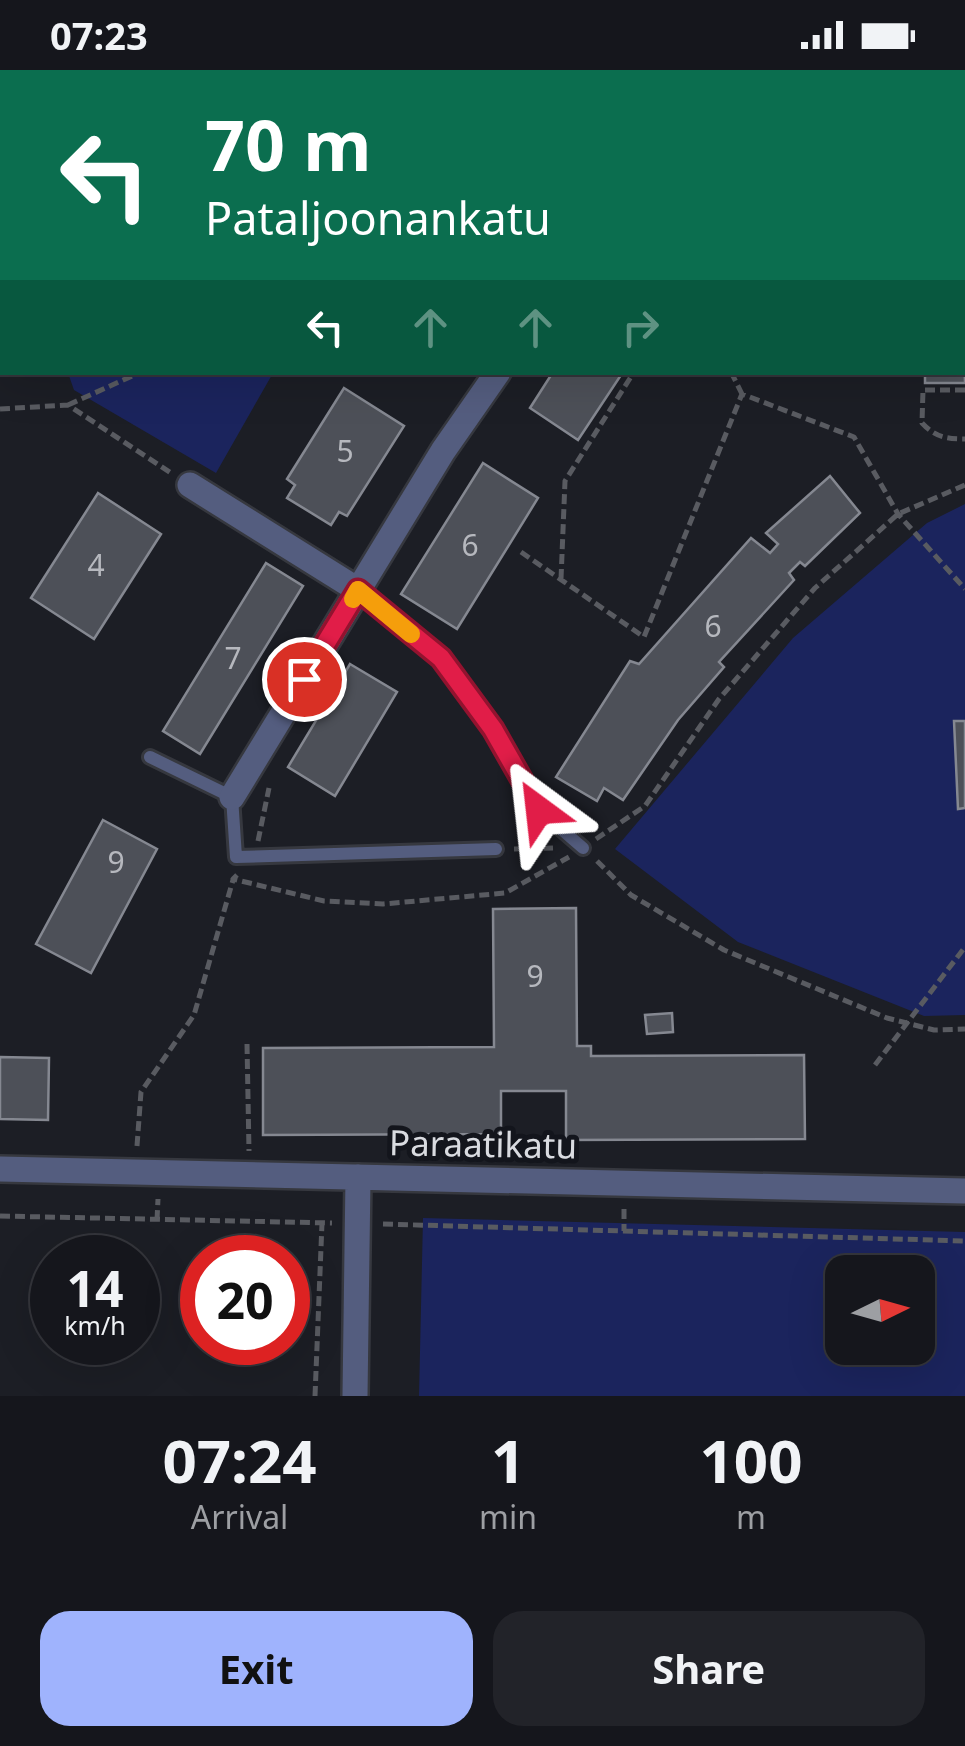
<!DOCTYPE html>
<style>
:root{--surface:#15161c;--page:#222329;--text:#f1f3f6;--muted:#9d9fa3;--line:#34353b;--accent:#9fb3fd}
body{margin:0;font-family:"Noto Sans",sans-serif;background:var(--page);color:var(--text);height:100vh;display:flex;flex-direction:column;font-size:38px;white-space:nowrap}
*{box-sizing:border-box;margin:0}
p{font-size:32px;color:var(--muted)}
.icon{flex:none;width:55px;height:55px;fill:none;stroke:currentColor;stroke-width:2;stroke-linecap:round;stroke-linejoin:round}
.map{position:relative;height:1326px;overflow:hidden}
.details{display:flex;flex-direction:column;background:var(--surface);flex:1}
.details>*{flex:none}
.guide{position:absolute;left:0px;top:0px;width:965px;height:305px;box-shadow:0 10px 40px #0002,0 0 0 2px var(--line);background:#0b6e4f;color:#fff;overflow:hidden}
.needle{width:65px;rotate:85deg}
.buttons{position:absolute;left:825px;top:1185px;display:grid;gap:20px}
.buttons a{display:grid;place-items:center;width:110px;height:110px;border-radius:20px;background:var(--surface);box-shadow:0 10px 40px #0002,0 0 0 2px var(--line);font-size:50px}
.speed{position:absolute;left:30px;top:1165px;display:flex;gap:20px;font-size:50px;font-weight:700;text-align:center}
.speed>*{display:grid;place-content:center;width:130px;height:130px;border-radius:50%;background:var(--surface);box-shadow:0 10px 40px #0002,0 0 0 2px var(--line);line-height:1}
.speed small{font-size:25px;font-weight:400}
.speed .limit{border:15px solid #d22;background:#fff;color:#111}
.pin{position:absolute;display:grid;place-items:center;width:85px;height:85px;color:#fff;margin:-42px;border:5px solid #fff;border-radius:50%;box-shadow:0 2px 10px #0007}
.me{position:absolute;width:110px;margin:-55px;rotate:330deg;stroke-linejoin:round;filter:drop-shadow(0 0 8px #0008)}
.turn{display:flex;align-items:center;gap:35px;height:210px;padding:0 40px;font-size:45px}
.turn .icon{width:130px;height:130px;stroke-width:2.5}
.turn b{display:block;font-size:70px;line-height:85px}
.lanes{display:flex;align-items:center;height:95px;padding:0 40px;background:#0003;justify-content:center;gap:50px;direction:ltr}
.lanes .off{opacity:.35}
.eta{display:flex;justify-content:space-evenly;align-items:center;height:170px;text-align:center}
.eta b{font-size:60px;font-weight:700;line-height:70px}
.primary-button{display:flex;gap:20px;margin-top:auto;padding:20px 40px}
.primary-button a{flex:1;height:115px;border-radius:30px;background:var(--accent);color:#111;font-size:40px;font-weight:700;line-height:115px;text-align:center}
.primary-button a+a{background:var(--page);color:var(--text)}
.status{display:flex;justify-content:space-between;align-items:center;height:70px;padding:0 50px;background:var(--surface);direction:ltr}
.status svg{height:28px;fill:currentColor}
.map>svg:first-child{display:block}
.green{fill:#1b245d;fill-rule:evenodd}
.building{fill:#4d5058;stroke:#858891;stroke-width:2.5}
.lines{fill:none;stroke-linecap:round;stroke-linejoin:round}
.service-casing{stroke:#36383f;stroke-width:18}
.minor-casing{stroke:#36383f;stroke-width:30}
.path{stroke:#595b61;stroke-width:5;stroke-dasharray:10 5;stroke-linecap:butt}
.service{stroke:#545d7f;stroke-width:12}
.minor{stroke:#545d7f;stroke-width:25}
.route-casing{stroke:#92132f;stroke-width:25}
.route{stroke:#e11d48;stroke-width:18}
.slow{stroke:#f59e0b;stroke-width:18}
.labels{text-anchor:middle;stroke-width:10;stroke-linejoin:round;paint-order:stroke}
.number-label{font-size:30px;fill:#b6b8be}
.street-label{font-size:35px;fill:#d9dbe0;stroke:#13151c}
</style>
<div class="status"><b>07:23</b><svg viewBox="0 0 49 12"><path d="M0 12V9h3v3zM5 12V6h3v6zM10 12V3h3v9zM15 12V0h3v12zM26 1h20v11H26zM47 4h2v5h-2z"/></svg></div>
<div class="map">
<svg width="965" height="1326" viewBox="0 0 965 1326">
<rect width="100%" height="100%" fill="#1c1e25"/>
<path class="green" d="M68,303v-1l205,1 -57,100 -142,-83z
M965,434v511l-41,1 -186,-74 -123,-93 178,-211 134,-115z
M423,1148l542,14v164h-546zM918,1202v76h-76v-76z"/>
<path class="building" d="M962,22h3v92h-3z
M962,180l3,133h-40v-11h37z
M553,302h70l-45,68 -48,-32z
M344,318l60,38 -57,90 -8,-4 -8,13 -44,-27 8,-13 -8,-6z
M483,393l55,35 -81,131 -56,-35z
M830,406l30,37 -55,53 -5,-4 -11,11 5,7 -75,82 5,5 -46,53 -55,80 -19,-12 -7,13 -41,-24 74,-116 9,3 112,-126 19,15 8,-9 -12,-11z
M98,423l63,41 -67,105 -63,-41z
M266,493l37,23 -103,168 -37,-23z
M350,594l47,28 -62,104 -47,-29z
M954,651h11v87l-7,1z
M103,750l54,29 -66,124 -55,-29z
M576,838l1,138h14v10l213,-1 1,84 -239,1v-49h-65v43l-238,1v-87l231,-1 -1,-138z
M672,943l1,19 -26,2 -2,-19z
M0,987l49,1 -1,62 -48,-1z"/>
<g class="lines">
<defs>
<path id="service" d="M358,520l83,68 52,71 46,81 44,38
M150,687l82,40 4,60 260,-8"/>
<path id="minor" d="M699,2l2,-2
M190,415l168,105
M232,727l211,-346 55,-79
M0,1099l965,22
M355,1326l3,-219"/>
</defs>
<use href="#service" class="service-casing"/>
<use href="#minor" class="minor-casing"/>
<path class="path" d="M731,302l11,22
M965,320h-42l-1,33c13,14 24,16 43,16
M68,335l73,-33
M0,339l68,-4 103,68
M521,482l123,85 98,-243 112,43 44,77 67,75
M561,509l4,-98 69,-109
M596,769l49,-33 74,-107 96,-111 83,-74 67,-29
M258,771l11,-53
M514,779l39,-1
M597,791l34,34 93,55 163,68 47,12 31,-1
M237,805l-4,4 91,22 59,3 122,-11 64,-36
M247,974l2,107
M875,995l90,-118
M137,1076l4,-54 53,-77 39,-135
M624,1139v22
M0,1146l332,7
M157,1150l1,-21
M383,1154l582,17
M315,1326l7,-173"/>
<use href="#service" class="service"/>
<use href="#minor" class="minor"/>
</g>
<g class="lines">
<defs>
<path id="route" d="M304,609l54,-89 83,68 52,71 46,81"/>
</defs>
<use href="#route" class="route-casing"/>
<use href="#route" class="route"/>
<path class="slow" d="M353,529l5,-9 53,44"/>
</g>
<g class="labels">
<g class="number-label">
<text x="345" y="392">5</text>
<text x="470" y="486">6</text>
<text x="96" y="506">4</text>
<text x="713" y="567">6</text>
<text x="233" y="599">7</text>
<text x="116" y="803">9</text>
<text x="535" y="917">9</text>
</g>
<g class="street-label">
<text transform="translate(483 1075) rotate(1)" y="12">Paraatikatu</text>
</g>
</g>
</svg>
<div class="buttons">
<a><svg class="needle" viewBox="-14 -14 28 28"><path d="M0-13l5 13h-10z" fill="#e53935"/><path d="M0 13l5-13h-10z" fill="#9d9fa3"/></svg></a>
</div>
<div class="speed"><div>14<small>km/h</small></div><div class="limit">20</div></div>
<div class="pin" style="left:304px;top:609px;background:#d93025"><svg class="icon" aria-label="arrive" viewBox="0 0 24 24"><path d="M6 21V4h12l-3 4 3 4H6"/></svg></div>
<svg class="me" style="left:539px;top:740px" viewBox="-20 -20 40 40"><path d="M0-17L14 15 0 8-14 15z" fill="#e11d48" stroke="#fff" stroke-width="4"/></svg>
<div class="guide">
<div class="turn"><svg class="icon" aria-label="left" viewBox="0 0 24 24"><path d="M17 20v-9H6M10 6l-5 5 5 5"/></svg><div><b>70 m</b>Pataljoonankatu</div></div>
<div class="lanes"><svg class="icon" aria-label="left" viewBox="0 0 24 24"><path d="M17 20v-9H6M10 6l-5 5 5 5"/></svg><svg class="icon off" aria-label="ahead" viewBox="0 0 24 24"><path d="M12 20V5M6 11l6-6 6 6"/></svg><svg class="icon off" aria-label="ahead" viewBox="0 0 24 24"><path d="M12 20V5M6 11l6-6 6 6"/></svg><svg class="icon off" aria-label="right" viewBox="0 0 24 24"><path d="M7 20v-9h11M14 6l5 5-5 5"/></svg></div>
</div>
</div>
<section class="details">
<div class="eta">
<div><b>07:24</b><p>Arrival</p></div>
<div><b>1</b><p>min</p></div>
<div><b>100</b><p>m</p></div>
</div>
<div class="primary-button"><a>Exit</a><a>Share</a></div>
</section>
